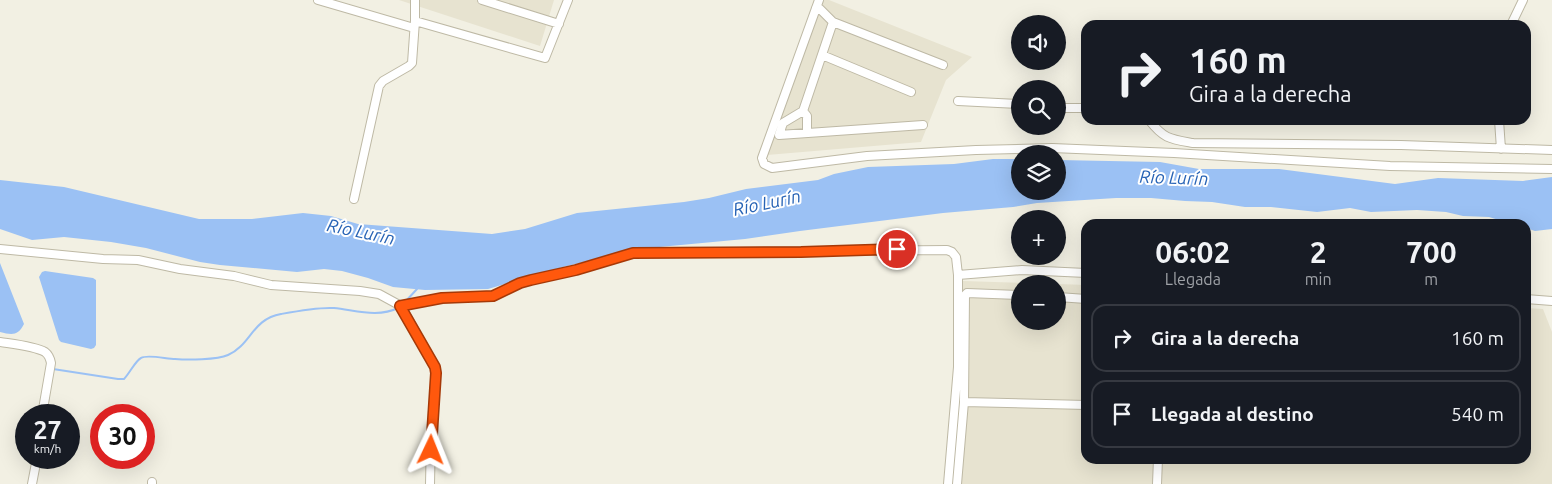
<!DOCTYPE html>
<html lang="es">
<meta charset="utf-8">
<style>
:root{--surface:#171b24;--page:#20242c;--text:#f1f3f6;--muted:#9ea1a6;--line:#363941}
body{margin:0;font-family:Ubuntu,sans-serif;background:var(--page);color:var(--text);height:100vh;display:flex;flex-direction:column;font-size:19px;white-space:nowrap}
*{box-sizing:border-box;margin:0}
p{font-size:16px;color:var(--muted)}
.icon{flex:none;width:28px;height:28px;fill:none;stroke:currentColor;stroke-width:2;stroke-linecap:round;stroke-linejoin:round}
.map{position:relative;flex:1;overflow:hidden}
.drawer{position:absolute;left:1081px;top:219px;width:450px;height:245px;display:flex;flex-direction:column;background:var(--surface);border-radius:15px;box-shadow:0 5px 20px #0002}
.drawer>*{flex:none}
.top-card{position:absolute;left:1081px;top:20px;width:450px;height:105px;border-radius:15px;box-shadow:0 5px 20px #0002;background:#171b24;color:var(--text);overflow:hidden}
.buttons{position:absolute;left:1011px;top:15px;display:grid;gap:10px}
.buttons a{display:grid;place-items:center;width:55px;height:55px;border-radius:50%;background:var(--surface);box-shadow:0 5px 20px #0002;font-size:25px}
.speed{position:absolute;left:15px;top:404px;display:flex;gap:10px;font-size:25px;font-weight:700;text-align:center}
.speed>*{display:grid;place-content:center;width:65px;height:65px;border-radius:50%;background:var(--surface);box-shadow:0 5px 20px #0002;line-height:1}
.speed small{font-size:12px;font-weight:400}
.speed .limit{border:8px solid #d22;background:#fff;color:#111}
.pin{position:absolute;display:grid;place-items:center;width:42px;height:42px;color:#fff;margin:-21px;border:2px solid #fff;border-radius:50%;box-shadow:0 1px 5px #0007}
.me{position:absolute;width:55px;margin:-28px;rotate:2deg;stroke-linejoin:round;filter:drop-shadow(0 0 4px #0008)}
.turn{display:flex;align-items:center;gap:18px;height:105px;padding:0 25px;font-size:22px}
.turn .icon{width:65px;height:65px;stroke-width:2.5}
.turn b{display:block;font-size:35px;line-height:42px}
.eta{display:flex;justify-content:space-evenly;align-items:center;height:85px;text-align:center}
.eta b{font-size:30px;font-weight:700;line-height:35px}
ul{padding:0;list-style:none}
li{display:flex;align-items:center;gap:15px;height:68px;margin:0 10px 8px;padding:0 15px;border:2px solid var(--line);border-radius:15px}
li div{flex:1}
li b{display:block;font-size:19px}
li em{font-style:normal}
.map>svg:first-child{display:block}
.residential{fill:#e7e3d0}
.water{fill:#9bc1f4}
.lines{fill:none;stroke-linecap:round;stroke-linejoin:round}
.stream{stroke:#9bc1f4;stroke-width:2}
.minor-casing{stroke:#beb9a5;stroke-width:10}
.minor{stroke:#fff;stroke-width:8}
.route-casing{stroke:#a63908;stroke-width:12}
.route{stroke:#ff580d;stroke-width:9}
.labels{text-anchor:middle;stroke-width:4;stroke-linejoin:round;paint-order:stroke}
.water-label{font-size:18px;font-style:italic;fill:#2763b5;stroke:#fff}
</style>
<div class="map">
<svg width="1552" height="484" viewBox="0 0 1552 484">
<rect width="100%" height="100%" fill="#f2f0e3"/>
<path class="residential" d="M399,0h155l-14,46z
M821,0h8l143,57 -26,23 -25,62 -154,13z
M963,281l91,3h-34v37h38v-37l28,1v174h440v-151l17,1 9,23v152h-599l7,-83z"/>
<path class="water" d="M993,159h27v32h38v-31l102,2 39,7h80l116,15 43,-6 85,3 29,-4v52l-17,2 -9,-3v-4h-14l-23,-7 -26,-1 -17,-4 -29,-2 -46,2 -21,-4 -33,4 -46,-5h-26l-33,-5 -27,-1 -34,-3h-35l-79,5 -24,4 -70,6 -143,18 -55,8 -107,10 -75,18 -75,22 -63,1 -32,-3 -25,-9 -26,-7 -18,-2 -27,3 -77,-7 -20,-3 -54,-14 -35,-6 -47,-5 -32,3 -32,-11v-49l64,7 135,32h53l51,-6 28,3 27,8 134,10 33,-5 52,-16 107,-11 25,-4 37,-9 72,-9 16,-6 34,-7 86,-3z
M0,263l24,61c-6,12 -12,11 -24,8z
M45,271l48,7 3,2v65l-2,3 -3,1 -30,-7 -2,-2 -20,-63 3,-5z"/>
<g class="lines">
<path class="stream" d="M405,302l12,-13
M53,369l65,10h6c5,-5 12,-19 17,-21 6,-4 26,1 34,1 12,1 42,1 53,-4 23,-10 24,-36 53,-41 16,-3 37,-7 53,-6 21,2 44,10 64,0
M46,415l3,-21"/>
<defs>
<path id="minor" d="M318,0l96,28
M482,0l77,24
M819,0l-57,158 2,6 8,4 95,-12 109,-6 76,-2 122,5 216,13 162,3
M816,8l4,1 13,13
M415,21l130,37 23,-58
M1511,25l12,-25
M822,55l89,37
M958,101l62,3
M1058,108h28
M803,111l4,5v17
M1149,120c15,19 21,19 44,23l208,2 151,5
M1499,120l2,29
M923,125l-144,10 4,-12 20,-12 30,-89 110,43
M354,199l25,-113 4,-5 26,-15 3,-3 3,-42v-21
M0,249l103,10 35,1 42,9 54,7 37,9 89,6 19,3 22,12 42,-8 50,-2 27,-13 11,-3 45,-10 57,-17 314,-3 5,2 4,5 2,18v92l-10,117
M958,275l64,-5 64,3
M1058,297l28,2
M1526,299l26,2
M401,306l34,61 1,6 -5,63 -1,48
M0,342c13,2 34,4 45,10 4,3 5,6 6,11l-9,52
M964,402l122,3
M152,482v2
M32,484l5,-26
M957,484l7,-82 1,-107 2,-2 53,2
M1157,484l1,-25"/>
</defs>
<use href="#minor" class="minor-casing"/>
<use href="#minor" class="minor"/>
</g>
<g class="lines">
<defs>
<path id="route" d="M431,450l5,-77 -1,-6 -35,-61 42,-8 51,-2 27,-13 11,-3 45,-10 57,-17 168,-1 96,-3"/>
</defs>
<use href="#route" class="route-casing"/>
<use href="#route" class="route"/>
</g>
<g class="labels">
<g class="water-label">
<text transform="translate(1174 178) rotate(2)" y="6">Río Lurín</text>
<text transform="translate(767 203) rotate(-12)" y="6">Río Lurín</text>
<text transform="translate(361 232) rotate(12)" y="6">Río Lurín</text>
</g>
</g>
</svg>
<div class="buttons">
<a><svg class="icon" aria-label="sound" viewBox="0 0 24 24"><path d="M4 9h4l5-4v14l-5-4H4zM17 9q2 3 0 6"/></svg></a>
<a><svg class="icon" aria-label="search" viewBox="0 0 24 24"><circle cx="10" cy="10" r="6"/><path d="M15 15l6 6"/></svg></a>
<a><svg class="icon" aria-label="layers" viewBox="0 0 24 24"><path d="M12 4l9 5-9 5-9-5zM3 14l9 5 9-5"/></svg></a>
<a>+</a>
<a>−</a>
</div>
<div class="speed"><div>27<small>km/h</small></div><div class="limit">30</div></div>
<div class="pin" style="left:897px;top:249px;background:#d93025"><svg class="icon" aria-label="arrive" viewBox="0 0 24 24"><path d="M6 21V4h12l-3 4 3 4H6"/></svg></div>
<svg class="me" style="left:431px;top:450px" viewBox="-20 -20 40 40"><path d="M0-17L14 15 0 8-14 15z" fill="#ff580d" stroke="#fff" stroke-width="4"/></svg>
<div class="top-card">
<div class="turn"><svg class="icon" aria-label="right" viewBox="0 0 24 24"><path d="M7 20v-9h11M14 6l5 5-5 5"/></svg><div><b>160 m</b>Gira a la derecha</div></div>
</div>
<section class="drawer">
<div class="eta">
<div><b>06:02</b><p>Llegada</p></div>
<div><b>2</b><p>min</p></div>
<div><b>700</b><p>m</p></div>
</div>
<ul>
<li><svg class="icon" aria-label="right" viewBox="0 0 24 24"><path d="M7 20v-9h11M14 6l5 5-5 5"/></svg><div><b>Gira a la derecha</b></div><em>160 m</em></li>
<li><svg class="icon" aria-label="arrive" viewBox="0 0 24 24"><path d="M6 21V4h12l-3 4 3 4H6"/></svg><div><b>Llegada al destino</b></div><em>540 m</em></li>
</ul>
</section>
</div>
